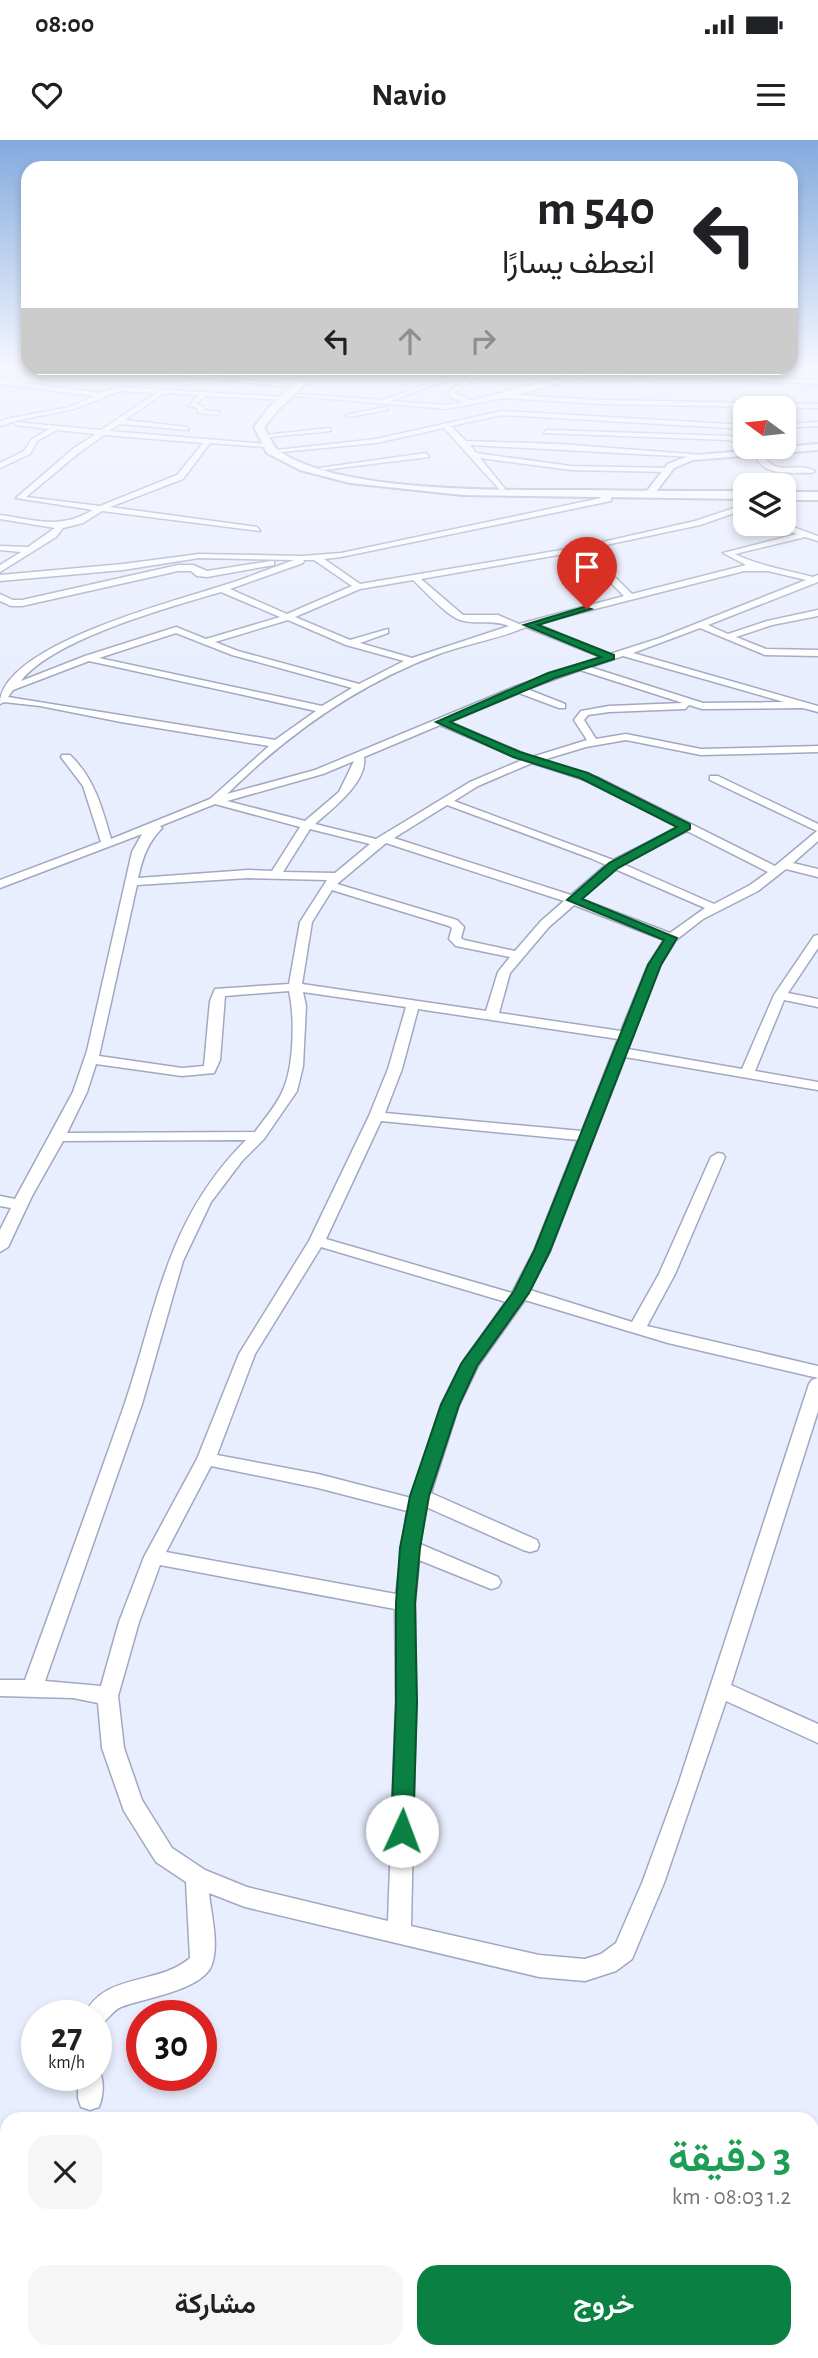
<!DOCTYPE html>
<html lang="ar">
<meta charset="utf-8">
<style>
:root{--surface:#fff;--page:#f6f6f6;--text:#202124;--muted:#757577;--accent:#0b8043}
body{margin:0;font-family:"Alegreya Sans",Vazirmatn,sans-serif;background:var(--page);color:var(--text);direction:rtl;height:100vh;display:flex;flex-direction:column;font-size:26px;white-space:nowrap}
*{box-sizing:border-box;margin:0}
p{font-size:23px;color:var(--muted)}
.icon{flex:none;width:38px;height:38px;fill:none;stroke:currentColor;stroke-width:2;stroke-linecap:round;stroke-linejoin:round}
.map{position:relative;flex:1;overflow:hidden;direction:ltr}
.side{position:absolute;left:0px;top:1972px;width:819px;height:247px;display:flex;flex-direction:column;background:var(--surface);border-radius:21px 21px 0 0;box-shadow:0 4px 10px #0003;direction:rtl}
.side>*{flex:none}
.top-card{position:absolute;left:21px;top:21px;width:777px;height:214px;border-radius:21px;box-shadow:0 4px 10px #0003;direction:rtl;background:#fff;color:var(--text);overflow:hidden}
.needle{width:46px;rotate:285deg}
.controls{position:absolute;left:733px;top:256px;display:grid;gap:14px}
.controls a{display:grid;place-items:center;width:63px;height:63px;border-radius:14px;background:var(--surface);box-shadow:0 4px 10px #0003;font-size:35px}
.speed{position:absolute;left:21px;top:1860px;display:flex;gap:14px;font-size:35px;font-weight:700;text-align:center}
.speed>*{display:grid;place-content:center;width:91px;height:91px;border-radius:50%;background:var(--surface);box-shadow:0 4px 10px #0003;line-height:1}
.speed small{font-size:18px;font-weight:400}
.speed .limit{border:10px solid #d22;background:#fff;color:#111}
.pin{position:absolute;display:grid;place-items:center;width:60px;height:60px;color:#fff;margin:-72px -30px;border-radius:50% 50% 50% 0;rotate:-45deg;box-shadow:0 0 7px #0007}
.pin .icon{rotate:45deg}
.me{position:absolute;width:77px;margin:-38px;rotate:2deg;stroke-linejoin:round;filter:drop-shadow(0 0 5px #0008)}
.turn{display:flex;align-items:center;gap:24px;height:147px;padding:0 28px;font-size:32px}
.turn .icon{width:91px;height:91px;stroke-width:2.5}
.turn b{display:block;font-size:49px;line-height:60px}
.lanes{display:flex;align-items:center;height:66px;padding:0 28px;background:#0003;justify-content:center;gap:35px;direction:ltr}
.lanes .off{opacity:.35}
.round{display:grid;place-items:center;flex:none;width:74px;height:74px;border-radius:21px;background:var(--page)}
.overview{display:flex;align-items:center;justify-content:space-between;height:119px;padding:0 28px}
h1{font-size:42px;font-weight:600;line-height:52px;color:#1e9e55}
.cta{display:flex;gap:14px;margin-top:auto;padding:14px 28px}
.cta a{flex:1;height:80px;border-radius:21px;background:var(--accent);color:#fff;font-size:28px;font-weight:600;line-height:80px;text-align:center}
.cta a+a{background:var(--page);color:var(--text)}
.status{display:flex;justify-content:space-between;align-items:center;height:49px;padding:0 35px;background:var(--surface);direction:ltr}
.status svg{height:19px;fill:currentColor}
header{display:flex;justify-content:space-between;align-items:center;height:91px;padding:0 28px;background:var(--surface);font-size:32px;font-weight:600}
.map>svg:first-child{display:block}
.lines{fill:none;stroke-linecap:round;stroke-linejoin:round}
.minor-casing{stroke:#a1a8c1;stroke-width:3}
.tertiary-casing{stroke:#a1a8c1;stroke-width:4}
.primary-casing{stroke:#a1a8c1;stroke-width:4}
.minor{fill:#fff;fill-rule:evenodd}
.tertiary{fill:#fff;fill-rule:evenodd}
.primary{fill:#fff;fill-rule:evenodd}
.route{fill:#0b8043;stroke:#07532c;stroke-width:2}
</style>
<div class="status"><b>08:00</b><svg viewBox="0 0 49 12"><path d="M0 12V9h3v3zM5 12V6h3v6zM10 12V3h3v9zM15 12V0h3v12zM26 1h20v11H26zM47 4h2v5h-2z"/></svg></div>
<header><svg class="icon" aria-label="menu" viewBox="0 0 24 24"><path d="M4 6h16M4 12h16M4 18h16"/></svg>Navio<svg class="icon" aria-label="heart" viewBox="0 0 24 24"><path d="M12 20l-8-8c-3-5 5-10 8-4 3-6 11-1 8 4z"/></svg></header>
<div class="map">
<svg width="818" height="2218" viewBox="0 0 818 2218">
<rect width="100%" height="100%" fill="#e9eefe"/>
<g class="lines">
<defs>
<path id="minor" d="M30,228h10l-31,13 91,12 20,-6 166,10 -2,3 -79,-4 -9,8 7,2 1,4 16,2 -2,3 -20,-2 -1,-5 -8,-2 9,-11 -34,-2 -39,27 62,7 2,3 -69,-6 -11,7 157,13 -2,3 -54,-4 -27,36 -73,28 147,20 3,4 -158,-20 -19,12 -20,5 -7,9 -56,35v-7l21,-13 -21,-2v-4l28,1 27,-19 -55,-9v-4c37,5 59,15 93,-5l-77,-12 58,-50 22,-14 -39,-4 -20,11 -7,13 -30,14v-5l24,-12 8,-12 17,-10 -33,-4 -2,-3 87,8 55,-37 -36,-2 -46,18 -55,11 -19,6v-4l6,-3 64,-12 24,-11 -94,-12v-4zM104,295l99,8 -26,32 -77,31 -74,-9 54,-45z
M113,228h27l162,18 -3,2z
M503,228h104l-5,2 216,10v4l-227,-10 -75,21 84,5 218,4v4l-218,-4 -96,-6 -58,11 -152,-13 3,-2 86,6 67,-24 2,3 -62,22 56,4 17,-3 -12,-4 -3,-5 22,-18h-152l162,-4 -1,3 -25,19 18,7 107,-27z
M736,228h23l2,2 -3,2z
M385,267l2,3 -38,7 -3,-2z
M502,271l244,14v4l-244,-14 -51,11 15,15 93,3 157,12 -4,2 -242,-13 6,8 95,13 97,2 4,2 -4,2 -97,-2 -91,-12 25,31 -4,2 -57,-63 -68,15 -95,9 -4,-2 99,-11z
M818,282v4l-34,2v-4z
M329,288l2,3 -62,6 -3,-2z
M546,290l183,6 17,6v4h3l-21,-6 -184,-7z
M754,311h6c17,29 32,9 55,20l-4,2c-21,-1 -51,5 -57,-22z
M426,313l3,4 -106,13 -4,-2z
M600,352l11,5v4l-270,56 -17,2 36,25 225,-38 110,-25 51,-17v5l-46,16 -127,27 44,27 15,15 114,-29 -23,-12 74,-19 -27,-11h12l36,13v5l-13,-4 -70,17c25,12 51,16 78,23l5,-2v7l-110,43 20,9 39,-13 51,-11v6l-46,9 -36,12 30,12 52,1v6l-53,-1 -65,-27 -67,25 185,53v6l-15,-4 -101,1 -13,-4 -4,4 -76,3 -21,3 -4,5 12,19 30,-5 75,15 117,-3v6l-117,3 -75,-15 -40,7 -43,13 56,18 176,88 42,-35 -107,-51v-4h8l100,48v17l-25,22 25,6v8l-32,-8 -28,22 -55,28 -27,21 -16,25 -32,84 114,20 32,-74 40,-59 4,-1v13l-30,45 30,6v8l-34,-7 -29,71 63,11v8l-193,-33 -75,194 -20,39 102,32 27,-48 52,-117 7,-4 5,1 2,3 -50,117 -28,52 171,40v12l-150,-35 -143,-43 -47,66 -19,39 -28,88 106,47 2,5 -2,5 -7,2 -7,-2 -97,-43 -6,37 78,33 3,5 -3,5 -7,2 -72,-29 -4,43 1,100 -5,223 128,29 46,4 16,-5 15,-11 26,-60 36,-98 131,-401 3,-4 6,-2v33l-87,274 87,39v19l-92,-42 -62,182 -32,76 -16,12 -31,10 -46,-4 -294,-70 -36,-14c2,21 10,50 3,71 -8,26 -68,34 -91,43 -10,4 -14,16 -25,20v-11h-12c19,-44 74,-30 106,-58l-4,-76 -30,-20 -32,-51 -22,-63 -4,-45 -25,-5 -73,-2v-16h25c33,-91 67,-182 99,-274 34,-101 42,-186 122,-266l-183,1 -31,55 -24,51 -8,5v-22l11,-22 -11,-2v-10l15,3 58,-107 14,-41 45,-199 10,-18 -142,54v-8l101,-38 -18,-56 -22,-29 1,-2h8c24,23 32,52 41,84l99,-40 59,-53 -148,-24 -81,-16 -36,-4 -4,2c0,-58 172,-102 218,-117 26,-8 51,-18 76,-27l-95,-2 -76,12 -123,11v-6l123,-11 76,-10 103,2 39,-3 260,-55 -5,-4zM564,414l47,29 13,13 -105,28 -21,-9h-35l-42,-36zM304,420h10l38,26 -65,28 -57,-25 73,-26zM744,431h24l38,9 -146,58 -50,16 -74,-30zM413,440c11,10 33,35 47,40 17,5 32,-1 49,6l-97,32 -52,-15 28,-10v-4l-38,11 -55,-23 65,-28zM221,452l59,25 -74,22 -30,-12 -91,29 -64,25c32,-42 149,-74 200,-89zM288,480l58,25 58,16 -45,23 -121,-33 -23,-9zM526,487l75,30 -87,30 -199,83 -88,24c61,-60 131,-110 212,-140 27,-10 63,-16 87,-27zM176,493l56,22 120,33 -30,18 -223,-48zM623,516l161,46 -81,1 -113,-36zM89,521l227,50 -41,29 -267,-43 5,-7zM580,530l103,33 -74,3 -28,5 -7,9 13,20 -55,17 -83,-35 70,-29 40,15h6v-4l-38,-15zM440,585l82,35 -52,22 -94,57 -61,-15c17,-15 53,-42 49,-67zM354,621l-15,31 -34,29 -78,-20 96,-27zM532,623l59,19 87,45 -65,33 -159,-59 24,-15zM215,664l85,23 -28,44 -24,-1 -110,8c5,-21 9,-34 24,-50l-2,-2zM447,665l143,53 16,7 -35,30 -177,-57zM310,689l60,15 -35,29 -52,-1zM687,691l81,41 -18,13 -36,19 -91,-40zM386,703l178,58 -23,20 -26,30 -51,-11 -3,-2 3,-11 -7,-7 -120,-36zM615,729l90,39 -35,25 -89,-34zM248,738l79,2 -27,42 -11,62 -74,5 -5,12 -6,65 -22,2 -83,-12 38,-171zM332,750l117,36 3,2 -3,11 7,7 54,11 -12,15 -12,39 -184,-27 10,-62zM574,765l90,35 -16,25 -27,66 -122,-18 11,-40 39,-46zM289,851c6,26 5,75 -6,99 -6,15 -19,29 -28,42l-188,1 20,-41 9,-28 86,12 32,-3 6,-13 5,-64zM303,852l103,15 -18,62 -19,47 -60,125 -70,113 -42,105 -53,98 -25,65 -18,64 -56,-5 97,-277 41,-143 28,-59 31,-41 22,-22 33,-48 6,-25 3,-60zM418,869l200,30 -36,92 -197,-18 17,-44zM381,981l197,19 -44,111 -22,42 -186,-54zM321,1107l185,55 -42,58 -23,45 -30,93 -93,-24 -101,-19 38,-101zM211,1326l107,22 89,23 -11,83 -230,-42zM160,1425l235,44 1,94 -8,218 -141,-34 -42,-17 -33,-22 -30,-48 -18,-52 -6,-52 21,-74z
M271,421h3v4l-67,12 -10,-1 -6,-5h-13l-156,35h-11l-11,-5v-7l13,6h9l156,-35h15l14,6z
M96,1926c9,11 8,28 3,41l-9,3 -9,-3 -3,-9v-22h18z
M818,2078v26l-6,2v-26z
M305,2212h44l-3,6h-44z"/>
<path id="tertiary" d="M818,304v6l-125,10 -19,8 -19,25 -8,-2 21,-27 20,-8z"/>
<path id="primary" d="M312,228h11l-45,42 -14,17c4,7 8,18 14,23 59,44 233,40 308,40 53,1 106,1 160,1v8l-283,-4 -113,-12 -50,-13 -33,-17 -13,-26 16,-21z
M784,352h34v8h-34z"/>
</defs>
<use href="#minor" class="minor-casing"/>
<use href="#tertiary" class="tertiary-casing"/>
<use href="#primary" class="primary-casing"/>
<use href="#minor" class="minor"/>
<use href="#tertiary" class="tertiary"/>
<use href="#primary" class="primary"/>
</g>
<linearGradient id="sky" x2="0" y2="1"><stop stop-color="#83aade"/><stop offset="0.42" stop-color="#f5f7ff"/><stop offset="1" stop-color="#f5f7ff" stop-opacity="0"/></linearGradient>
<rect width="818" height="539" fill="url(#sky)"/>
<path class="route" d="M584,467l7,2 -53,16 76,30v4l-59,19 -105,44 70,30 68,21 102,51v5l-72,39 -36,31 95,39 -16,27 -111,286 -21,42 -52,73 -18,39 -30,91 -9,52 -5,55 2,100 -4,128 -3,7 -8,3 -8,-3 -3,-7 5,-128v-100l4,-55 10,-52 31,-91 20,-41 53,-73 20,-40 114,-286 16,-25 -97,-40 42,-37 68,-36 -97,-49 -67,-21 -77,-35 112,-49 53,-16 -77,-32z"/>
</svg>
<div class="controls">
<a><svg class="needle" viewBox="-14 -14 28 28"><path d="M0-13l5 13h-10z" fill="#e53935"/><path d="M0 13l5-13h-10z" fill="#757577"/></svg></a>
<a><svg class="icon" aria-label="layers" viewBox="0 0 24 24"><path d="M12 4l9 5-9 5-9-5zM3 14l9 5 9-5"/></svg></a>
</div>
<div class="speed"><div>27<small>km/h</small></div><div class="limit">30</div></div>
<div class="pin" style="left:587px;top:469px;background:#d93025"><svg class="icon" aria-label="arrive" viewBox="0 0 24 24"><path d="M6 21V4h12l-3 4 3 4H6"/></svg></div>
<svg class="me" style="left:402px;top:1691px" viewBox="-20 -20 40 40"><circle r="19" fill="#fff"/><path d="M0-13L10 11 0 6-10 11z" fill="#0b8043"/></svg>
<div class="top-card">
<div class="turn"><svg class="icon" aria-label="left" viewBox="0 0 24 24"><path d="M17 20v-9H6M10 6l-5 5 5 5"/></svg><div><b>540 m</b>انعطف يسارًا</div></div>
<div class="lanes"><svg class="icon" aria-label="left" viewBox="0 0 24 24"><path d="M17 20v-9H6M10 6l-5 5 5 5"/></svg><svg class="icon off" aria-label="ahead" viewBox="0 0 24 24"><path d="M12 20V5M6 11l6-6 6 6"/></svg><svg class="icon off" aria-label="right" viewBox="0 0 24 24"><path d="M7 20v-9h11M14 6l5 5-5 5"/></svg></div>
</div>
<section class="side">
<div class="overview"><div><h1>3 دقيقة</h1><p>1.2 km · 08:03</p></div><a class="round"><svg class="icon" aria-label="close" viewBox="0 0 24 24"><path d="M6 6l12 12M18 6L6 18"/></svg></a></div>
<div class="cta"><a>خروج</a><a>مشاركة</a></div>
</section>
</div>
